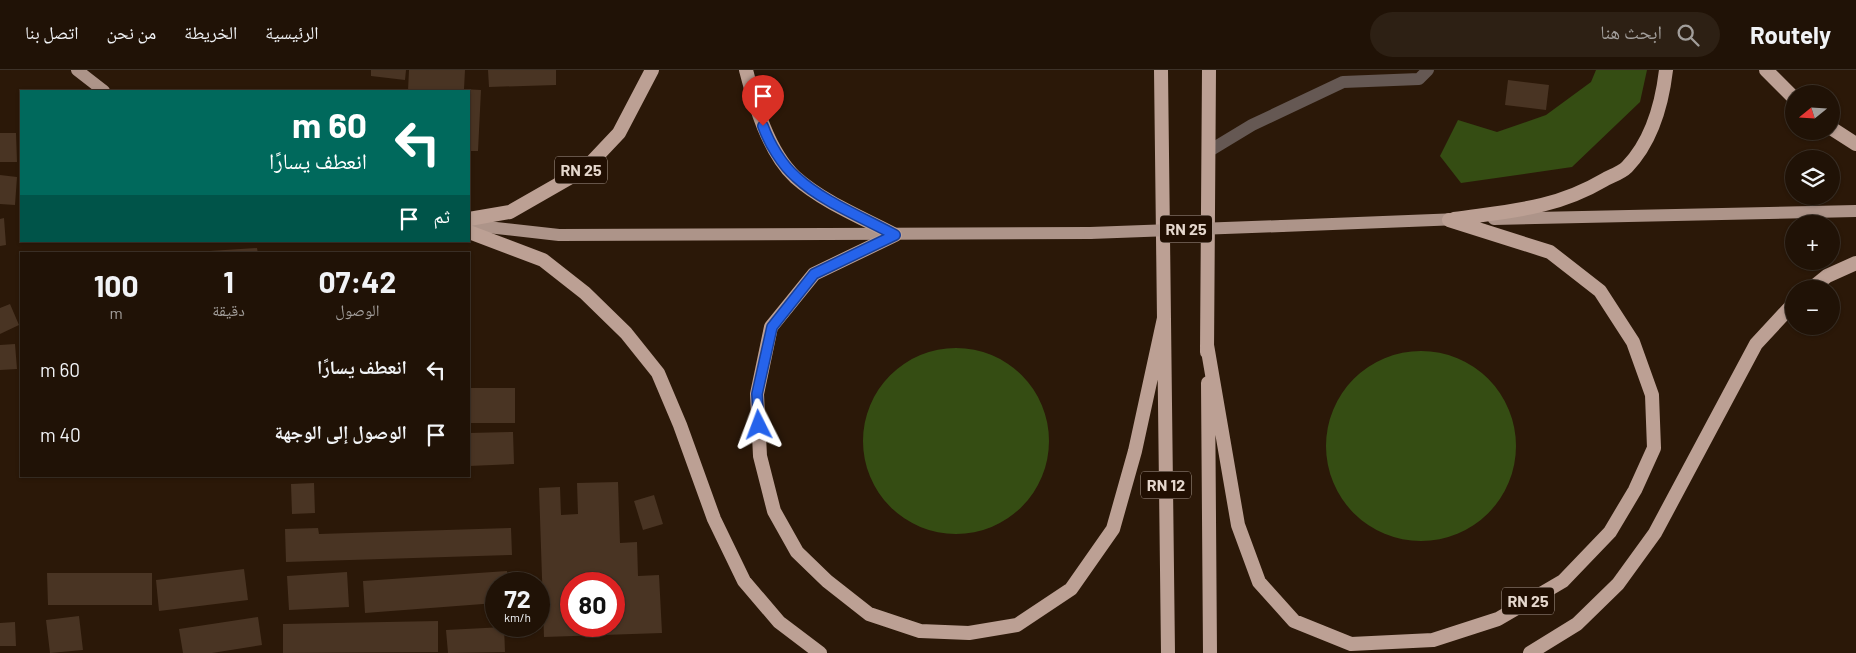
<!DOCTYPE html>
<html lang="ar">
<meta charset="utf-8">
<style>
:root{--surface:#201206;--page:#2d2014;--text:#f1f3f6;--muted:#a29e9b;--line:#3d3228}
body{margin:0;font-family:Barlow,"Noto Naskh Arabic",sans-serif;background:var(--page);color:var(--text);direction:rtl;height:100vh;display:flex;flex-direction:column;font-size:19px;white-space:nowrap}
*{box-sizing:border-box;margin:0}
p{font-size:16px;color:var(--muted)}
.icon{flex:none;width:28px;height:28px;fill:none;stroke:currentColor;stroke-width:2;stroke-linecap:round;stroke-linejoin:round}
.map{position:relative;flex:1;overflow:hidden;direction:ltr}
.drawer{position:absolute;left:20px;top:182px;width:450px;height:225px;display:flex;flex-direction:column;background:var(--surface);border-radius:0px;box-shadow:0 1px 4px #0004,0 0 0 1px var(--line);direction:rtl}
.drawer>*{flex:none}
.guide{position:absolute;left:20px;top:20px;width:450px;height:152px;border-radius:0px;box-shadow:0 1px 4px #0004,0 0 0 1px var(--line);direction:rtl;background:#00695c;color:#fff;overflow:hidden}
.needle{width:32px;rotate:252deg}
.fabs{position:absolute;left:1785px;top:15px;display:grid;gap:10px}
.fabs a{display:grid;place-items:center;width:55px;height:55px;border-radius:50%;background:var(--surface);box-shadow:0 1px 4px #0004,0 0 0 1px var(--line);font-size:25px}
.speed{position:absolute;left:485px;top:502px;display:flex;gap:10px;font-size:25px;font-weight:700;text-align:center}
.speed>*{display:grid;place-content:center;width:65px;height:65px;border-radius:50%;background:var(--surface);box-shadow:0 1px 4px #0004,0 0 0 1px var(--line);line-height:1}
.speed small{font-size:12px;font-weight:400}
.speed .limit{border:8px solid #d22;background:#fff;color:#111}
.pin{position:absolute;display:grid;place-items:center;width:42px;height:42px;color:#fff;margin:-51px -21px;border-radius:50% 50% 50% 0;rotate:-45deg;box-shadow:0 0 5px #0007}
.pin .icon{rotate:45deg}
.me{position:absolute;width:55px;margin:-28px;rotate:357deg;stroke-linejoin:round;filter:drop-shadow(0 0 4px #0008)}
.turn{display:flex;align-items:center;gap:18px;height:105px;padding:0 20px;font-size:22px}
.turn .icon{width:65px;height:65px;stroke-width:2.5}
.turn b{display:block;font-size:35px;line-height:42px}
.then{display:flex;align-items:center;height:48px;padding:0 20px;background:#0003;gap:10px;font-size:19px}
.eta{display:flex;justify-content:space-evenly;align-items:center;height:85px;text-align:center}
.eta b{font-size:30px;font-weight:700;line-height:35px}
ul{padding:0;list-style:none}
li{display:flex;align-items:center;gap:15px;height:65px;padding:0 20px}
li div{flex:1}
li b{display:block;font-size:19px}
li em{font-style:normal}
header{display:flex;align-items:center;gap:30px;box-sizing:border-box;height:70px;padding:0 25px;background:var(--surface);border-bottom:1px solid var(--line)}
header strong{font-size:24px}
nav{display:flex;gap:28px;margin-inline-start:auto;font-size:18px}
.search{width:350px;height:45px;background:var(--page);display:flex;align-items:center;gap:12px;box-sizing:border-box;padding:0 18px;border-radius:28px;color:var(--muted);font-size:19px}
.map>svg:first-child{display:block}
.green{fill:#354d13}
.building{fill:#493423;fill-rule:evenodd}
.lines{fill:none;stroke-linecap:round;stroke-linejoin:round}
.service{stroke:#655853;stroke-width:12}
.primary{stroke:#ad9489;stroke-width:12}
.trunk{stroke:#bca094;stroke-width:14}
.primary-bridge{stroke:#ad9489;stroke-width:12}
.route-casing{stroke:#184099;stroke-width:12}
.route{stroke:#2563eb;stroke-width:9}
.labels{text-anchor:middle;stroke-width:4.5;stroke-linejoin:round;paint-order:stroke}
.shield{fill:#210f02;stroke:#aa9b90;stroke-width:1}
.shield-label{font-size:16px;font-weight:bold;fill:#e5d7cd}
</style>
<header>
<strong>Routely</strong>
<div class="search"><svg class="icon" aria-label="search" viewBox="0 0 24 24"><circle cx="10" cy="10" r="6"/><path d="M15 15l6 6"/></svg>ابحث هنا</div>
<nav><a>الرئيسية</a><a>الخريطة</a><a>من نحن</a><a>اتصل بنا</a></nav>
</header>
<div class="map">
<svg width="1856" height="583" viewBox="0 0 1856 583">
<rect width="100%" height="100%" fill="#2b1808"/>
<path class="green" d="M1596,0h51l-7,32 -68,65 -111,16 -21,-27 18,-36 39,12 49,-17 45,-33z
M863 371a93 93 0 1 1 186 0a93 93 0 1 1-186 0Z
M1326 376a95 95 0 1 1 190 0a95 95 0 1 1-190 0Z"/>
<path class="building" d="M371,0h35l-1,10 -34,-4z
M409,0h56l-1,19 17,1 -3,61h-9v-60h-61z
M488,0h68v15l-67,2z
M1508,10l41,5 -3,25 -41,-5z
M0,63h16l1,29h-17z
M0,105l17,2 -2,28 -15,-1z
M4,148l2,27 -6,1v-27z
M257,178l1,6h-64v-2z
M10,234l9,21 -19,9v-26z
M15,274l2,25 -17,1v-25z
M469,318h46v35h-46z
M513,362l1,32 -45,2v-33z
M618,412l2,61 17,-1 1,34 21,-1 3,58 -118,4 -5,-149 21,-1 1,28 17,-1 -1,-31zM571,514h43v42h-43z
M314,413l1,30 -23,1 -1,-30z
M654,425l9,29 -20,6 -9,-29z
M318,458l1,6 192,-6 1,27 -226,7 -1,-33z
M244,499l4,31 -89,11 -3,-31z
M507,501l1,13h-12v19l-131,10 -2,-32z
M347,502l2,35 -60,3 -2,-34z
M47,503h105v32h-104z
M79,546l4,34 -33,3 -4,-33z
M258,547l4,28 -50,8h-29l-4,-24z
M438,551v31l-155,1v-29z
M15,552l1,24h-16v-23z
M504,557l1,25 -57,1 -2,-23z"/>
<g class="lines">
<path class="service" d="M1209,81l43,-26 91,-43 76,-3 9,-9"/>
<path class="primary" d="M77,0l27,21
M1494,149l362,-8
M469,155l90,10 531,-2
M1282,156l177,-7"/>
<path class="trunk" d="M746,0c9,35 22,81 49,107 28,25 68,41 100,58
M1161,0l7,583
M1766,0l28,28
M1831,58l25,16
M469,149l41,-7 75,-43 34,-36 33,-63
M1454,149c55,-8 101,-10 150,-39 7,-4 17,-7 23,-13 25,-26 35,-63 39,-97
M469,162l74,28 42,33 41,40 32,40 22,52 34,94 30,62 35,41 41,31
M895,165l-81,39 -43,53 -14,67 3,62 14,55 23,41 30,29 42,33 51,17 49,2 48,-8 54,-36 42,-60 22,-78 29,-133
M1811,219l16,-13 29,-13
M1207,275l31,180 21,57 35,39 57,23 82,-4 65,-21 65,-38 47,-49 25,-42 19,-42 -2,-53 -19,-53 -33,-51 -50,-39 -101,-32
M1207,282l2,-282
M1208,313l2,270
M1530,583l47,-29 41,-40 37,-51 101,-189 38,-41"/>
<path class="primary-bridge" d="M1090,163l192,-7"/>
</g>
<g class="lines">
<defs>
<path id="route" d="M759,355l-2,-31 15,-67 42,-53 81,-39c-33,-18 -72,-33 -99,-58 -14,-12 -27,-34 -33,-51"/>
</defs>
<use href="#route" class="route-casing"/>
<use href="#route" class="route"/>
</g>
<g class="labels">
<g class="shield">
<rect x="555" y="86.5" width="52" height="27" rx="4"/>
<rect x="1160" y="145.5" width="52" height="27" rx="4"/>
<rect x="1141" y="401.5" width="50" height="27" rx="4"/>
<rect x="1502" y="517.5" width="52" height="27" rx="4"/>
</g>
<g class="shield-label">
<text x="581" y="106">RN 25</text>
<text x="1186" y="165">RN 25</text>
<text x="1166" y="421">RN 12</text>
<text x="1528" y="537">RN 25</text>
</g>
</g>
</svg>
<div class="fabs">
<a><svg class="needle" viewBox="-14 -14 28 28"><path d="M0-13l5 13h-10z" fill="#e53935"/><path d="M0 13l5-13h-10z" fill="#a29e9b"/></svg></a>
<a><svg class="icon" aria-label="layers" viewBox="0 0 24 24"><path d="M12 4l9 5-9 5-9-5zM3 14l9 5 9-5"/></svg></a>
<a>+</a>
<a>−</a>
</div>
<div class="speed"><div>72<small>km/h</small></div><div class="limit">80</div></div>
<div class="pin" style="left:763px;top:56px;background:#d93025"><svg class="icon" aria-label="arrive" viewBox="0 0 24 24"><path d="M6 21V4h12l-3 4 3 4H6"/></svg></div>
<svg class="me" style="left:759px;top:355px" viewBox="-20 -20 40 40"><path d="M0-17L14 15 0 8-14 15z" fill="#2563eb" stroke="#fff" stroke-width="4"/></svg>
<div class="guide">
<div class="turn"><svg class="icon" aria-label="left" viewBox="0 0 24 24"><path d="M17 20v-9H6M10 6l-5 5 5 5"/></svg><div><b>60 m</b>انعطف يسارًا</div></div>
<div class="then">ثم<svg class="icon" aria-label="arrive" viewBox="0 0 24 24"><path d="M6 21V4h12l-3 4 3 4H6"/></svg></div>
</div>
<section class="drawer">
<div class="eta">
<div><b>07:42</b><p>الوصول</p></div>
<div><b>1</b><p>دقيقة</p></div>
<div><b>100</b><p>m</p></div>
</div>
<ul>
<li><svg class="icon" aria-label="left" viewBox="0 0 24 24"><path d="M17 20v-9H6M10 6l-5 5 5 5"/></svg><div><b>انعطف يسارًا</b></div><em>60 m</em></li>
<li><svg class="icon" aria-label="arrive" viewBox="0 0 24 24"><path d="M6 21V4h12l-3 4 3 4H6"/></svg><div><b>الوصول إلى الوجهة</b></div><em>40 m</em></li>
</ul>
</section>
</div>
